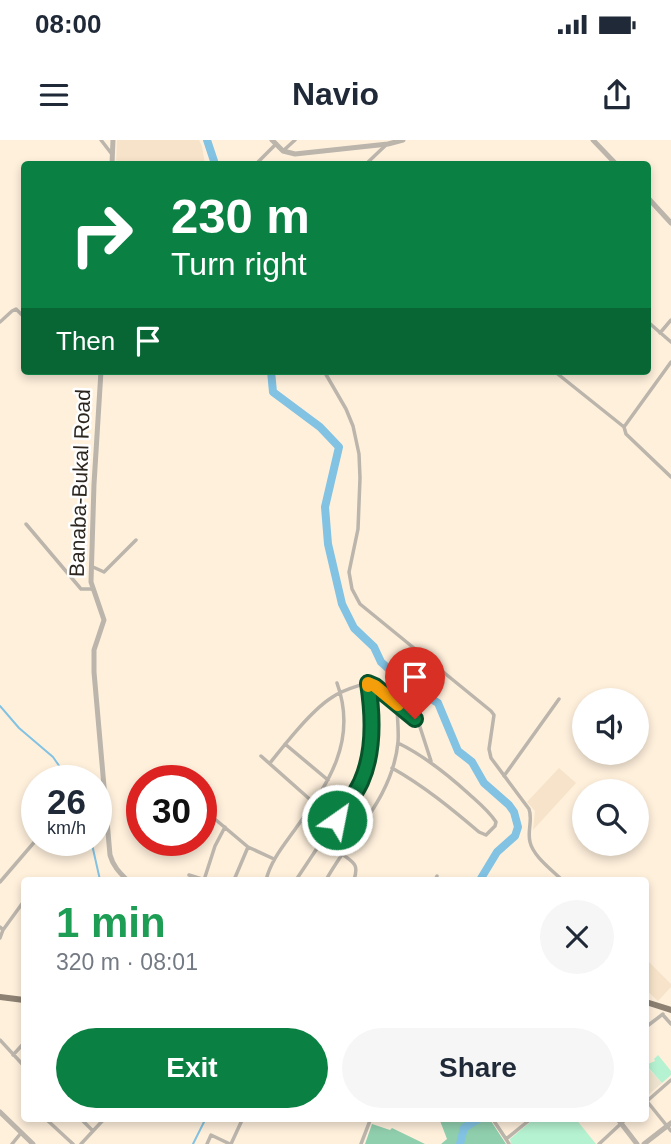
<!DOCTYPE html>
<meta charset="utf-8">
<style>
:root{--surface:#fff;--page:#f6f6f7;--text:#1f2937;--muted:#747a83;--accent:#0b8043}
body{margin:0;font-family:Helvetica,sans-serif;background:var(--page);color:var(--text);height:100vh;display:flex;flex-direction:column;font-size:26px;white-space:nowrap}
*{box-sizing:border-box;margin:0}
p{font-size:23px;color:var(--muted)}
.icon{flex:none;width:38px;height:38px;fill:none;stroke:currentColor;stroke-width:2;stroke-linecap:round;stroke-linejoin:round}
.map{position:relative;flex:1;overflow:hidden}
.sheet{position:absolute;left:21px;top:737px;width:628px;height:245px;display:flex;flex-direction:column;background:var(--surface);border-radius:7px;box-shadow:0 4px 10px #0003}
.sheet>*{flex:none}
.banner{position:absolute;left:21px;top:21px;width:630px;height:214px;border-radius:7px;box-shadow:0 4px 10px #0003;background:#0b8043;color:#fff;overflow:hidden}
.fabs{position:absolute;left:572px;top:548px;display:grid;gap:14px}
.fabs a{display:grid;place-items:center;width:77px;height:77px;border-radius:50%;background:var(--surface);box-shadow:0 4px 10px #0003;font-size:35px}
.speed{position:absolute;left:21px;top:625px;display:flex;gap:14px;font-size:35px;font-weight:700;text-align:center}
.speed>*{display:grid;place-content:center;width:91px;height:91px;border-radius:50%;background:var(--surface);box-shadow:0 4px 10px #0003;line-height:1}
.speed small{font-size:18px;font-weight:400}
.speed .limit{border:10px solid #d22;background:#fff;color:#111}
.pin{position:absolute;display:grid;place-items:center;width:60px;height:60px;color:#fff;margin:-72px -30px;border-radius:50% 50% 50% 0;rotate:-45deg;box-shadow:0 0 7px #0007}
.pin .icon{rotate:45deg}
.me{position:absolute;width:77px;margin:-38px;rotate:33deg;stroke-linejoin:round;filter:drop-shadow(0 0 5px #0008)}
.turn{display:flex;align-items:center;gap:24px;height:147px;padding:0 35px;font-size:32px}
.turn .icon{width:91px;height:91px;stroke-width:2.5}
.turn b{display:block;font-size:49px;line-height:60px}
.then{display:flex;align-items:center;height:66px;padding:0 35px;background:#0003;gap:14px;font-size:26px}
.round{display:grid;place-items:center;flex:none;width:74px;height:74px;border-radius:37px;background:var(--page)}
.head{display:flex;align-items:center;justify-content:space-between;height:119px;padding:0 35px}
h1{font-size:42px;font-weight:700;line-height:52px;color:#1e9e55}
.cta{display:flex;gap:14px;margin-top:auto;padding:14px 35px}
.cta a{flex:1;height:80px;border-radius:42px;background:var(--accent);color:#fff;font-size:28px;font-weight:700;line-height:80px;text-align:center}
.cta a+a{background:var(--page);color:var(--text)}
.status{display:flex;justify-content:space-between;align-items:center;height:49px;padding:0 35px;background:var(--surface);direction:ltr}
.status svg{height:19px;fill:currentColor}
header{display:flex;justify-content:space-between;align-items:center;height:91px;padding:0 35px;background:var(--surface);font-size:32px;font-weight:700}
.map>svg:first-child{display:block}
.built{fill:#f6e3c9}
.education{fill:#eee3ce}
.green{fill:#b5f2d1}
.forest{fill:#90cfae}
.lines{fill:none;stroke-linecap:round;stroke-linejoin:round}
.stream{stroke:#82c2e2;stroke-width:2}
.river{stroke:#82c2e2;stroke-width:8}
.minor{stroke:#bbb5ac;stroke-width:3.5}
.tertiary{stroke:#bbb5ac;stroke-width:5}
.primary{stroke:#8c8172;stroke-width:6}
.route-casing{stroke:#07532c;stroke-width:18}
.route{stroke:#0b8043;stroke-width:12}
.slow{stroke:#f59e0b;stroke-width:12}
.labels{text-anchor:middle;stroke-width:5;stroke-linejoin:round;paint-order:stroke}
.street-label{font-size:21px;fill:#2c261f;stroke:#fff}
</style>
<div class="status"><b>08:00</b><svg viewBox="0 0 49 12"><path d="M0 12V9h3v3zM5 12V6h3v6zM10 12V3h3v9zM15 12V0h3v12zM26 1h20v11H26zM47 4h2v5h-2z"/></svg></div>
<header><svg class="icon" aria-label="menu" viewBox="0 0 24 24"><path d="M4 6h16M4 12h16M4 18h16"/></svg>Navio<svg class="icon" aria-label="share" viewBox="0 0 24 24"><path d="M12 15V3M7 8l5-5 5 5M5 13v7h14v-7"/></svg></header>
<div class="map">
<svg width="671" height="1004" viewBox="0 0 671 1004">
<rect width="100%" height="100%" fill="#fff0dc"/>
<path class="built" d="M117,0h82l3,6 3,18h-89z
M559,628l17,15 -43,47 2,-19 -8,-9z
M646,819l25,25v3l-13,14 -12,-11z"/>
<path class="education" d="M646,926l16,17 -16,14z"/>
<path class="green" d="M658,915l13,16v4l-9,8 -16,-18v-3l2,2 7,-3 -1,-2z
M535,978h40l21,26h-85l-1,-5z"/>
<path class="forest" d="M439,978h50l17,26h-65l6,-5z
M372,984l18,6 2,-2 33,16h-60z"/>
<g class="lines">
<path class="stream" d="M0,566l19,22 34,29 16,23
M91,700l9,40
M193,1004l13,-26"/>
<path class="river" d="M207,0l8,24
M271,231l2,21 47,35 19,20 -14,60 3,37 14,60 12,24 20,19 7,15 20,18 37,23 20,48 14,11 12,21 25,22 5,7 4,15 -3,9 -18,16 -17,28
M460,1004l4,-16 16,-10"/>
<path class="minor" d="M101,0l10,13
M283,11l12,-11
M256,24l20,-20
M366,24l21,-20
M0,182l12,-11 4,-2 8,8
M648,182l23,20
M660,193l11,-13
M324,231l22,38 7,17 6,28 1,24 -2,51 -9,43 3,17 8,15 131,107 3,4 -5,34 2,9 38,51c4,11 -2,22 1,33 3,14 22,28 32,38
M554,231l70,56 2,7 45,43
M624,287l47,-65
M26,384l55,65h11
M93,427l11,5 32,-32
M285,604l43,36
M261,616l53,47 43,31 8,3
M270,623c15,-19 41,-52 61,-65 11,-8 24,-11 36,-15l8,3 44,38 12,37
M392,628c32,18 60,41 87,64l7,3 9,-9 1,-4c-7,-11 -17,-19 -27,-28 -22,-20 -44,-38 -71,-51
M504,636l55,-77
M36,674l1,1
M216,680l32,27 26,12
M342,714c12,9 17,10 12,26
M189,735l16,5
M204,740l11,-34 10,-19
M234,740l14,-33
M266,740c5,-20 18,-35 30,-52 32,-44 62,-87 41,-145
M296,740l65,-98c12,-35 13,-63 6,-99
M326,740c25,-45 67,-83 72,-138 1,-12 -1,-25 -1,-38
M435,740l2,-4
M0,742l37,-43
M0,787l3,3 -3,8
M3,790l21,-29
M663,875l8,9
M646,887l17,-13
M0,900l24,26
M13,915l11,-12
M646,960l25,31
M646,962l25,-22
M80,978l13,13
M492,978l14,21
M47,980l26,24
M12,1004l9,-11
M81,1004l24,-26
M207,1004l4,-9 19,9
M231,1004l12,-26
M361,1004l10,-26
M509,1004l-3,-5 26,-21
M599,1004l28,-26"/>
<path class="tertiary" d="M272,0l11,11 12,3 93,-10 15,-4
M593,0l23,24
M112,24l1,-24
M648,58l23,25
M101,231l-7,113 -3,98 13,38 -10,30v22l16,183c3,11 9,17 17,25
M0,972l33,32
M617,978l20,26
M644,1004l27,-21"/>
<path class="primary" d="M0,857l24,3
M646,862l25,8"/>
</g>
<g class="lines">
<defs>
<path id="route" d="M337,680c8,-12 18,-25 24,-38 14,-31 12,-67 7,-99l7,3 40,33"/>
</defs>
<use href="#route" class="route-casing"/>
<use href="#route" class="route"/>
<path class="slow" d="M368,546v-3l7,3 23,19"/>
</g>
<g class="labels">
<g class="street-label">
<text transform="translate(80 343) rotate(-88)" y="7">Banaba-Bukal Road</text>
</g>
</g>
</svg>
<div class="fabs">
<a><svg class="icon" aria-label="sound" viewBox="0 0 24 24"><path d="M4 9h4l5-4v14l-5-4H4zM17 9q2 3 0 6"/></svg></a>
<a><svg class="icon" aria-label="search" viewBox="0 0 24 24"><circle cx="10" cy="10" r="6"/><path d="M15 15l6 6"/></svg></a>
</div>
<div class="speed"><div>26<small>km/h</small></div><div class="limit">30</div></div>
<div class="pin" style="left:415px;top:579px;background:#d93025"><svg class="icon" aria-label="arrive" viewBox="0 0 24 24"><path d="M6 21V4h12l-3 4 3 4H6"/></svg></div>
<svg class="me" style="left:337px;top:680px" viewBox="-20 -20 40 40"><circle r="17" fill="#0b8043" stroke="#fff" stroke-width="3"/><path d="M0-11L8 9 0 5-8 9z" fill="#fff"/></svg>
<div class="banner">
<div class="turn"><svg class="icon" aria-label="right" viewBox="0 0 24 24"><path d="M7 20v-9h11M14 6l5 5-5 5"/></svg><div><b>230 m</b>Turn right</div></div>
<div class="then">Then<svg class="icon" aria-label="arrive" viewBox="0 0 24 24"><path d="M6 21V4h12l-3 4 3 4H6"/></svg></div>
</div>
<section class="sheet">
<div class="head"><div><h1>1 min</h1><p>320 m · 08:01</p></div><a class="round"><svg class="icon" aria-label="close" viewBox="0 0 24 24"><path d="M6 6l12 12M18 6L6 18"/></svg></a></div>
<div class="cta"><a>Exit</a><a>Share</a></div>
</section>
</div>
